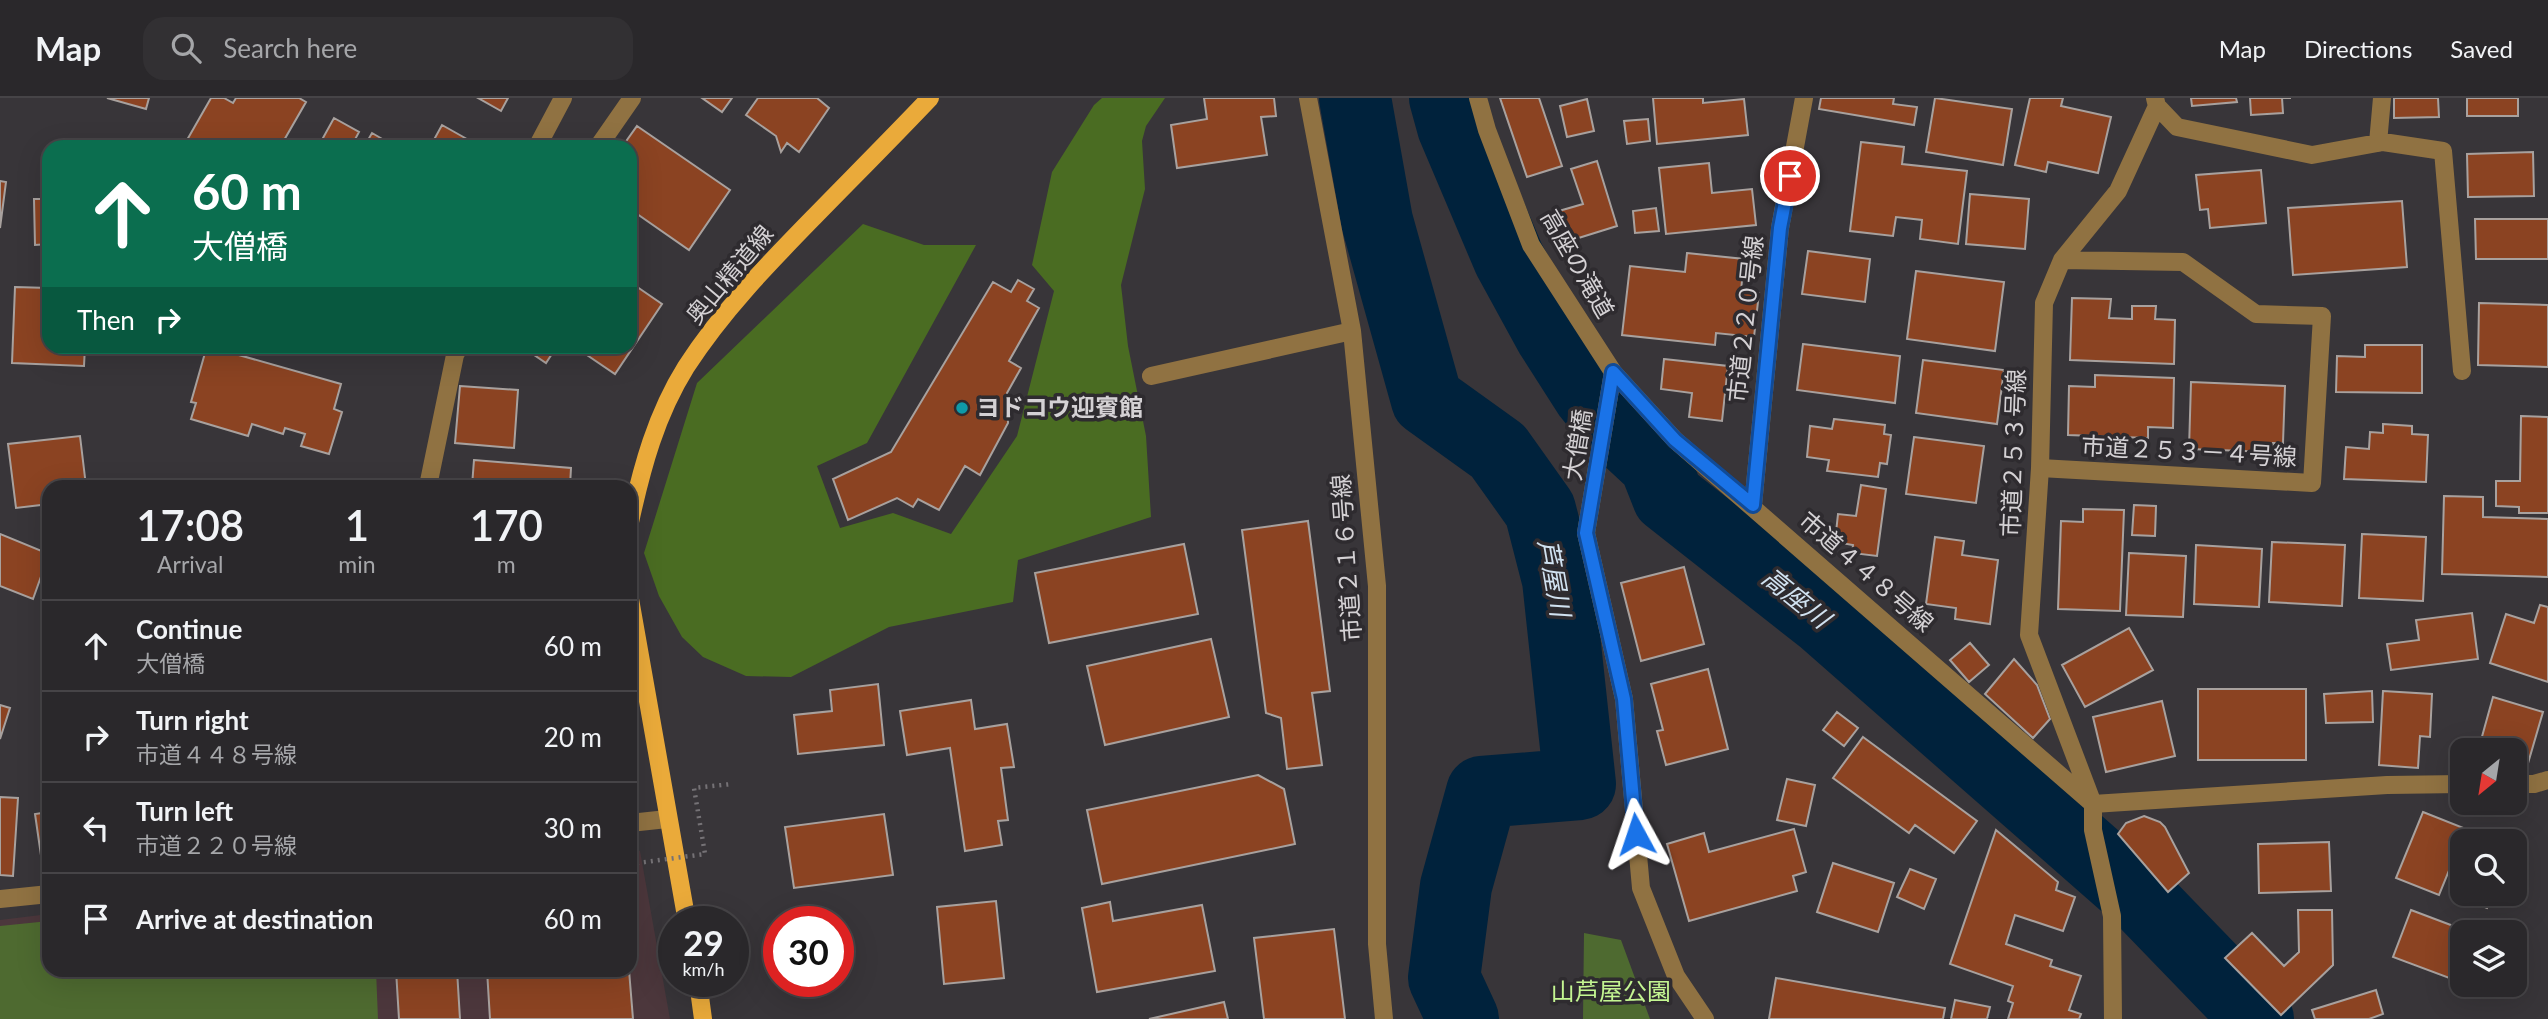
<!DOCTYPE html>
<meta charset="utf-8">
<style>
:root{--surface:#2a282b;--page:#323033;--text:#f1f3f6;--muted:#a5a6a9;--line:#464447}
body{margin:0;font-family:Lato,"Noto Sans JP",sans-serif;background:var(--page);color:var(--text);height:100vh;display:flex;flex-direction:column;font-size:26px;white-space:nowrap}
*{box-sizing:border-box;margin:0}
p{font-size:23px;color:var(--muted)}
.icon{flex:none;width:38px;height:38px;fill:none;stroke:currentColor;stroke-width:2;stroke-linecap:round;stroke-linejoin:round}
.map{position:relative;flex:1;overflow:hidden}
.details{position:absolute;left:42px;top:382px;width:595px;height:497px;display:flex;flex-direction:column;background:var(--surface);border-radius:21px;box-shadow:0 7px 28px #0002,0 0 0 2px var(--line)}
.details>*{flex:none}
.hud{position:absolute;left:42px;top:42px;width:595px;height:214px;border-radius:21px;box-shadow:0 7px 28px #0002,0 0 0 2px var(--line);background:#0b6e4f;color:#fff;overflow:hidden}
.needle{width:46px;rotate:210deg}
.fabs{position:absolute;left:2450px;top:640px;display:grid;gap:14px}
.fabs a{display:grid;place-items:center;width:77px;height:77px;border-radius:14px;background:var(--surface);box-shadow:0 7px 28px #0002,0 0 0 2px var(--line);font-size:35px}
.speed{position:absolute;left:658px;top:808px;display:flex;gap:14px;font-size:35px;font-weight:700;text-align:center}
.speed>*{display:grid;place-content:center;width:91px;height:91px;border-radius:50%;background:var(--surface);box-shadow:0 7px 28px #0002,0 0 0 2px var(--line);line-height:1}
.speed small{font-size:18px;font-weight:400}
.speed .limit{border:10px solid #d22;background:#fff;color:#111}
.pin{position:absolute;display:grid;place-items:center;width:60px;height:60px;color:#fff;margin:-30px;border:4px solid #fff;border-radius:50%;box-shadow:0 2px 7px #0007}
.me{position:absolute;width:77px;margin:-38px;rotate:355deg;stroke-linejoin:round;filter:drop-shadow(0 0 5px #0008)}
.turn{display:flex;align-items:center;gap:24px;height:147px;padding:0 35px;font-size:32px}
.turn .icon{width:91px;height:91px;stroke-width:2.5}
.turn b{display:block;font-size:49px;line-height:60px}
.then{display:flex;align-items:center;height:66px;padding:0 35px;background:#0003;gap:14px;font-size:26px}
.eta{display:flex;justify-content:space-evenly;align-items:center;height:119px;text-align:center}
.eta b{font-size:42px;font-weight:600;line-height:49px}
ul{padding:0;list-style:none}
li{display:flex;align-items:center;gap:21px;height:91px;padding:0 35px;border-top:2px solid var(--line)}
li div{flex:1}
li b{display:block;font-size:26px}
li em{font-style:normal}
header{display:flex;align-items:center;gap:42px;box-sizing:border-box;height:98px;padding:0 35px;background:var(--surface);border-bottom:2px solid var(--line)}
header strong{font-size:33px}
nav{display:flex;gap:38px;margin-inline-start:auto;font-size:24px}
.search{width:490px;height:63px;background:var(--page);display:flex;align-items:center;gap:18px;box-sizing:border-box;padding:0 24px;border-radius:21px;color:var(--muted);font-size:26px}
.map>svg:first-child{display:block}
.education{fill:#4c373c}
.green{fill:#4e6a30}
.forest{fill:#4a6c22}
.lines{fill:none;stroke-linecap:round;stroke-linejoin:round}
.river{stroke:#00223c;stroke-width:72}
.building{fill:#8b4322;stroke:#a8a19e;stroke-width:2}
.minor{stroke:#907242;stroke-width:18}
.major{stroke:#eaaa3a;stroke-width:18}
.path-bridge{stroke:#757276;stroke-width:4.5;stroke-dasharray:2 5;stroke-linecap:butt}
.route-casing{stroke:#114b97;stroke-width:18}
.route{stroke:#1a73e8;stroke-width:12}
.culture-dot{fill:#0f9aa8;stroke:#2e2b2f;stroke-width:2.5}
.labels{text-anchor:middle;stroke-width:7;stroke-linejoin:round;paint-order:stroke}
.street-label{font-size:24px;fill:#d4d1d4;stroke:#2e2b2f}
.poi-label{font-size:24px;font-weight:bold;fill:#d4d1d4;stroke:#2e2b2f;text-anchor:start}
.park-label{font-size:24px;fill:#c4f692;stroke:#2e2b2f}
.water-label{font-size:26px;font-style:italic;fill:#d1e2f1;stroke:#2e2b2f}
</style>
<header>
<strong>Map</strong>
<div class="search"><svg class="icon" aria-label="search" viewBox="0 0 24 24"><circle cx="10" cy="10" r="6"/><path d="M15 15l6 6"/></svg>Search here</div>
<nav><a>Map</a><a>Directions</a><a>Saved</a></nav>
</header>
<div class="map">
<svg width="2548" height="921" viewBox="0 0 2548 921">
<rect width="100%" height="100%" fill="#383539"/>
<path class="education" d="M630,749l10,4 30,168h-670v-99l49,-6v56h581z"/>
<path class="green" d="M49,823v49h327l2,49h-378v-93z
M1584,835l37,7 29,79h-67z"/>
<path class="forest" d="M1102,0h63l-19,28 -4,15 3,48 -24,96 7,61 18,90 5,81 -133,43 -5,42 -124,25 -98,50 -45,-1 -43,-19 -21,-20 -23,-41 -15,-43 53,-170 166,-159 61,21h52l-109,198 -50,23 23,62 53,-15 58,21 66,-98 37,-145 -22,-26 20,-93 42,-67z"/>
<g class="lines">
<path class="river" d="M1355,0l22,123 50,179 71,51 42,59 18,70 22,204 -98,8 -26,94 -12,92 19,41
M1445,0l8,29 56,132 41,75 39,61 23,29 43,40 13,33 155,122 319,280 116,120"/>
</g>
<path class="building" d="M107,0h42l-3,11z
M211,0h13l9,5 3,-5h63l7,4 -23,40 8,5h-108z
M478,0h30l-7,13z
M702,0h30l-10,14z
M758,0h59l12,10 -30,44 -12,-9 -6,9 -5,-16 -30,-21z
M1204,0h70l2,18 -15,1 6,38 -90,13 -6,-43 36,-6z
M1500,0h39l23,68 -35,11z
M1653,0h50v5l41,-4 4,36 -91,9z
M1821,0h73l-1,6 24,3 -3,18 -95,-16z
M1935,0l77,11 -9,56 -77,-13z
M2030,0h33l-2,8 50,11 -13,56 -50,-11 -2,10 -31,-7z
M2191,0h45l1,4 -45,4z
M2250,0h41h-9l1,15 -32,2z
M2394,0h44l1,19 -45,1z
M2467,0h51v18h-51z
M1587,1l7,32 -27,6 -7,-31z
M334,20l25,14 -8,15h-33z
M1648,21l2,22 -23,3 -3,-23z
M442,27l39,22h-51z
M637,28l93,64 -41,60 -59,-41v-62h-8z
M372,35l24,14h-32z
M1861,44l43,5 -2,17 65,7 -9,73 -38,-5 2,-19 -26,-3 -3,19 -43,-5z
M2533,54l1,44 -66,1 -1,-43z
M1597,63l20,65 -48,15 -10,-30 24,-7 -12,-35z
M1709,65l3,30 40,-4 4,36 -90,9 -7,-66z
M2261,72l5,53 -56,5 -2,-19 -8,1 -4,-35z
M0,83l6,1 -6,46z
M1970,96l59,5 -4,50 -59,-5z
M34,101h15v45l-14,1z
M2402,103l5,66 -114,8 -5,-67z
M1656,110l3,23 -24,2 -2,-22z
M2475,121h73v40h-72z
M1808,153l62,8 -5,43 -63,-8z
M1687,155l57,6 -3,32 18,2 -5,44 -38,-4 -1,12 -93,-10 8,-69 55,6z
M1916,173l88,11 -9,69 -88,-12z
M1018,182l16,9 -7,12 12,7 -30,53 12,7 -14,25 1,30 -28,52 -15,-9 -26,44 -21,-11 -5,8 -16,-9 -49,22 -15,-41 58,-27 102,-170 18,10z
M630,184l32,22 -47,70 -34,-23 3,-5h46z
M15,189l34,1v58h36l-1,20 -72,-3z
M2072,200l39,1 -2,19 23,1v-13h24l-1,13 20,1 -1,44 -104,-4z
M2479,205l69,2v62l-70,-2z
M1803,246l97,12 -5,47 -98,-13z
M2365,247h57v48l-86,-1 1,-36 28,1z
M207,248l134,38 -7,25 8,3 -13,42 -28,-8 4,-12 -20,-6 -2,6 -31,-10 -4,12 -57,-17 5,-16 -5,-1z
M521,248h36l-11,17z
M1664,261l64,7 -6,55 -33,-4 3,-24 -31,-4z
M1923,262l81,10 -7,54 -81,-11z
M2095,277l79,3 -1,50 -25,-1v11l-80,-3 1,-49 26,1z
M2191,284l94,4 -2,57h-10v9l-84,-3z
M460,288l58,4 -4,58 -59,-5z
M2521,318l27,1v96h-29v-6l-23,-1v-25h24z
M1834,321l51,6 -1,9 7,1 -4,29 -7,-1 -2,14 -51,-6 2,-11 -22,-3 3,-31 22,3z
M2383,326l29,2v8l16,1 -2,47 -82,-3 2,-32 23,2 1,-17 13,1z
M80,338l6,50h-37v18l-33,4 -8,-64z
M1914,339l70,9 -8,57 -70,-9z
M474,362l97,8 -1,18h-98z
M1861,387l25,4 -9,67 -25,-3 1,-8 -18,-3 3,-28 18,2z
M2444,398l39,1v20l65,2v58l-106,-3z
M2134,407l22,1 -1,30 -23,-1z
M2083,411l41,1 -4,101 -62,-2 3,-88 22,1z
M1308,423l22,170 -18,2 10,72 -35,4 -6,-51 -15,-5 -24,-183z
M0,436l49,20 -16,45 -33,-13z
M2362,436l64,3 -3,64 -64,-3z
M1935,439l29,4 -2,14 36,5 -8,64 -35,-5 1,-11 -30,-4z
M2272,444l73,3 -3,61 -73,-4z
M1184,446l14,70 -149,29 -14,-70z
M2196,447l66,4 -3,58 -65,-3z
M2129,455l57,3 -3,61 -57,-2z
M1684,469l20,77 -63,17 -20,-78z
M2540,507l8,2v75l-58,-19 16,-49 28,9z
M2472,515l6,46 -87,11 -4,-26 32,-4 -3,-20z
M2129,530l24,42 -68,37 -23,-42z
M1211,541l18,78 -124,28 -18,-79z
M1970,545l19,22 -20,17 -19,-22z
M2014,561l23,26 13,34 -17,19 -48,-44z
M1708,571l20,80 -62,16 -9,-34 6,-1 -12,-46z
M878,586l6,61 -86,9 -4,-39 38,-4 -2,-21z
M2198,591h108v71h-108z
M2372,593l1,31 -47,1 -2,-29z
M2383,593l49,3 -2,43 -10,-1 -2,32 -39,-3z
M2493,599l50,15 -19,65 -9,-3v-23h-37z
M971,602l4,29 32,-5 7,43 -13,1 7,52 -10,1 4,24 -37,6 -15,-103 -43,7 -7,-44z
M2162,603l13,55 -69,16 -13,-55z
M0,607l10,3 -10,31z
M1837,614l21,16 -14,18 -21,-16z
M1863,639l114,84 -23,32 -39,-28 -6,8 -76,-55z
M1258,677l26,14 11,55 -193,40 -15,-74z
M1787,681l28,6 -9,41 -29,-6z
M0,699l18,1 -5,78 -13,-1z
M49,714v56l-6,1 -8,-55z
M2423,714l43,17 -27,66 -43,-17z
M884,716l9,61 -99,13 -9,-61z
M2144,718l16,6 5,5 24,46 -21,19 -50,-58 8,-11z
M1794,731l12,43 -13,4 4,15 -108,30 -22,-77 37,-11 5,19z
M2487,731l27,11v2h-32z
M1996,732l62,52 -2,8 19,7 -12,34 -48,-16 -9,29 46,16 -2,6 31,10 -12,34 12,4 -2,5h-71l5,-16 -5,-2 5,-15 -63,-22z
M2329,744l2,49 -72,2 -1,-49z
M1833,765l61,20 -16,49 -61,-20z
M1910,771l26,10 -12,30 -27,-12z
M2462,794v2h31l-6,14 -27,-11z
M996,803l8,77 -60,6 -7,-77z
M1110,804l3,19 89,-16 13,66 -118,21 -15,-84z
M2298,812h34l1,55 -52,50 -56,-57 27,-25 32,33 15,-14z
M2411,812l61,23h-10v42l-2,7 -67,-25z
M1334,831l11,90h-81l-10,-81z
M396,872h61l3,49h-61z
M487,872h142l4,49h-143z
M1776,880l169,30 -2,11h-174z
M2376,892l7,24 -14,5h-54l-3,-9z
M1955,902l35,7 -3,12h-36z
M1224,904l4,17h-79z"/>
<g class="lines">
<path class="minor" d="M1308,0l44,233 25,255v358l7,75
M1478,0l9,32 44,115 82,127 62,68 418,364 294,-19 75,-1
M2157,8l20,21 135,28 71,-13 60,9 19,220
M2378,45l4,-45
M537,49l26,-49
M598,49l34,-49
M1613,274l-27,161 38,166 17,189 35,88 29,43
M1151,278l201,-45
M2040,370l272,15 10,-167 -66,-2 -73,-52 -121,-2
M428,388l27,-131 5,-9
M1753,407l27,-277 24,-130
M2515,686h19l14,-4
M630,725l37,-4
M0,801l49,-5
M2113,921l-1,-103 -19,-86v-26l-64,-169 11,-167 4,-165 18,-43 56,-69 39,-85 -2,-8"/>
<path class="major" d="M630,424c12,-55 26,-107 56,-155 36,-56 83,-104 128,-150 39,-40 78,-79 116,-119
M630,501l57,323
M698,884l5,37"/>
<path class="path-bridge" d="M630,766l75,-10 -11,-66 38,-4"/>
</g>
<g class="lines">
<defs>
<path id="route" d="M1636,736l-12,-135 -38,-166 27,-161 62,68 78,65 27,-277 10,-52"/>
</defs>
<use href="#route" class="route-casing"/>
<use href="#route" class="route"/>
</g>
<circle class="culture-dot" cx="962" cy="310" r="7"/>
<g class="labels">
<g class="street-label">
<text transform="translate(1577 166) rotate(60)" y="8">高座の滝道</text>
<text transform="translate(730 177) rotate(-50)" y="8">奥山精道線</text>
<text transform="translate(1746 221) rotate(-84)" y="8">市道２２０号線</text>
<text transform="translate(1578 347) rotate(-81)" y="8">大僧橋</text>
<text transform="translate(2189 354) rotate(3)" y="8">市道２５３－４号線</text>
<text transform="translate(2014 355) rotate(-88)" y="8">市道２５３号線</text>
<text transform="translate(1347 460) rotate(-94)" y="8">市道２１６号線</text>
<text transform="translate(1866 474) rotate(41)" y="8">市道４４８号線</text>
</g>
<g class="poi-label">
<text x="976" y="318">ヨドコウ迎賓館</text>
</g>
<g class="park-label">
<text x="1611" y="902">山芦屋公園</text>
</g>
<g class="water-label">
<text transform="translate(1554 480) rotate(80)" y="9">芦屋川</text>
<text transform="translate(1796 500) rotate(39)" y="9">高座川</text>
</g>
</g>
</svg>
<div class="fabs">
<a><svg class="needle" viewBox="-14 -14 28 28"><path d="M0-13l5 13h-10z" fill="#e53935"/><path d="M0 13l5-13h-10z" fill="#a5a6a9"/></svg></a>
<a><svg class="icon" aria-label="search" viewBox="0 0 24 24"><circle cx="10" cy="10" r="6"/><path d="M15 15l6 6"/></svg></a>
<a><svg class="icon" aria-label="layers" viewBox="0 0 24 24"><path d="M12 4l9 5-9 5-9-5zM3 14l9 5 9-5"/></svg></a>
</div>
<div class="speed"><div>29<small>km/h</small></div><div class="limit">30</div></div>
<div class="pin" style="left:1790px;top:78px;background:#d93025"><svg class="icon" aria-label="arrive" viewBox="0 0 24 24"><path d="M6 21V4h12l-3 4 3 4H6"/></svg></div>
<svg class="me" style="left:1636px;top:736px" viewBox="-20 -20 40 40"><path d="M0-17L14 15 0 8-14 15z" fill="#1a73e8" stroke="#fff" stroke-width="4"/></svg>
<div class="hud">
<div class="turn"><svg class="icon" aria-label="ahead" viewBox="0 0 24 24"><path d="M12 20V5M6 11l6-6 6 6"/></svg><div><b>60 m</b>大僧橋</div></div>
<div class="then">Then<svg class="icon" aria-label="right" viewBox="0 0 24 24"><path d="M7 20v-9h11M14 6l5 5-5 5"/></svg></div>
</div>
<section class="details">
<div class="eta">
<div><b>17:08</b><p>Arrival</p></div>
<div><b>1</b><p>min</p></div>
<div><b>170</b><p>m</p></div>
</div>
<ul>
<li><svg class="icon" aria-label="ahead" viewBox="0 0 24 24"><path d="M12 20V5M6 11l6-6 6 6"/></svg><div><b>Continue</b><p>大僧橋</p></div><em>60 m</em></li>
<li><svg class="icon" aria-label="right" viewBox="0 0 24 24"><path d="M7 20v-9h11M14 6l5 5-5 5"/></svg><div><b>Turn right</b><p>市道４４８号線</p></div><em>20 m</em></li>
<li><svg class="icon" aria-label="left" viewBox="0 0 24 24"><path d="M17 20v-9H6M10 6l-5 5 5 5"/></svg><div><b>Turn left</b><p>市道２２０号線</p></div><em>30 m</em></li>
<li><svg class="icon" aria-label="arrive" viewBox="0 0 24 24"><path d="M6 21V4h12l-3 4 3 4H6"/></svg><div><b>Arrive at destination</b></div><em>60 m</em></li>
</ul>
</section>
</div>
